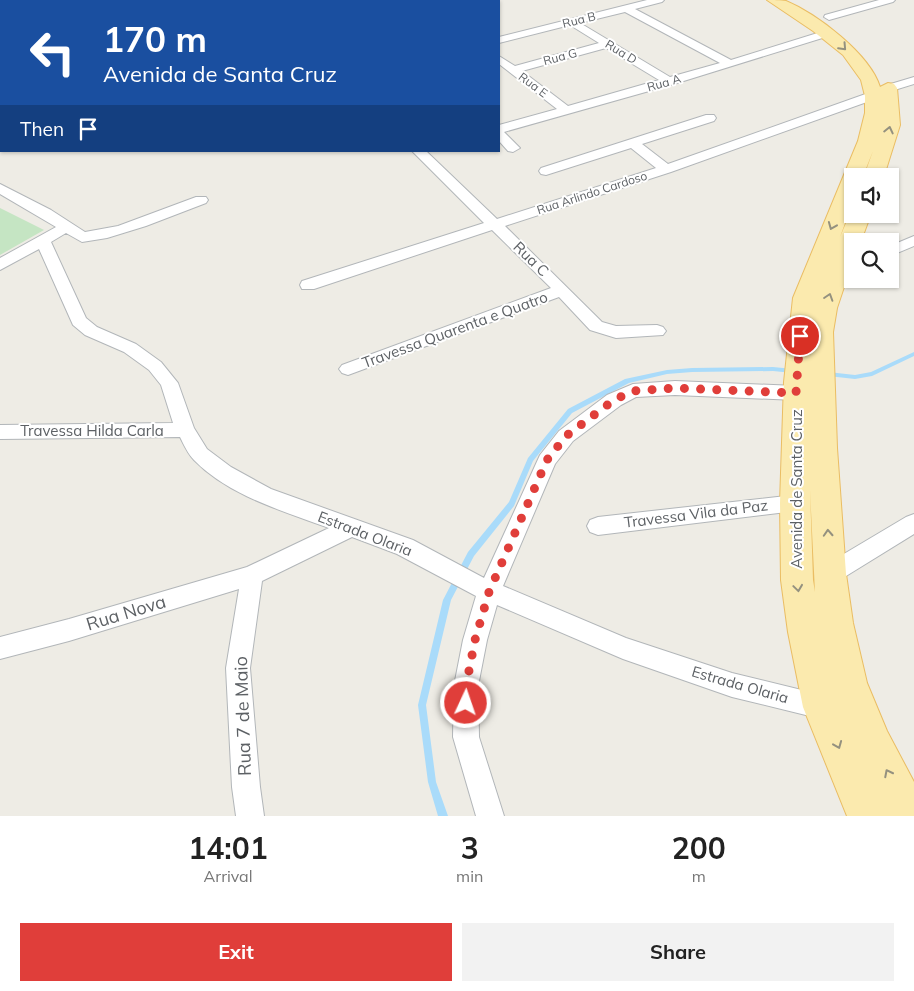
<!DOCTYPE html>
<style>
:root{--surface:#fff;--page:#f2f2f2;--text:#222;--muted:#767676;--accent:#e03e3a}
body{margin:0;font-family:Mulish,sans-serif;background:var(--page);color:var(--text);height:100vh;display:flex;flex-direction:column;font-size:19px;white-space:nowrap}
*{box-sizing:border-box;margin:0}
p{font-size:16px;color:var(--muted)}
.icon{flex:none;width:28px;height:28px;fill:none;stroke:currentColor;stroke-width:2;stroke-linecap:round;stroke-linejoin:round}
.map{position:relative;height:816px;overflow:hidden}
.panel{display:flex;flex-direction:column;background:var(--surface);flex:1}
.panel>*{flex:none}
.top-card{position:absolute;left:0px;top:0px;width:500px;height:152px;box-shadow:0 1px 4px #0004;background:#1a4fa0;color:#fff;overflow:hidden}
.buttons{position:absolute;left:844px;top:168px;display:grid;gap:10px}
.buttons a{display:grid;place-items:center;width:55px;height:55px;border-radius:0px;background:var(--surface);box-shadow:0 1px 4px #0004;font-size:25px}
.pin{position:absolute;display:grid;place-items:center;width:42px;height:42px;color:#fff;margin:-21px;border:2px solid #fff;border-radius:50%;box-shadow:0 1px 5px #0007}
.me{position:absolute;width:55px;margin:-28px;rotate:3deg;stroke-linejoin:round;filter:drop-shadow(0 0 4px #0008)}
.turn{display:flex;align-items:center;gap:18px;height:105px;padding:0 20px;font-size:22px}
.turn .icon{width:65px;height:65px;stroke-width:2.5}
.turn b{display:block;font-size:35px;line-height:42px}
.then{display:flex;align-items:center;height:48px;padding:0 20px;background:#0003;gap:10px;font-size:19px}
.eta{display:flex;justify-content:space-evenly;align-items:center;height:85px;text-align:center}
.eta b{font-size:30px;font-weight:700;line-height:35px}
.button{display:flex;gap:10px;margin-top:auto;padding:10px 20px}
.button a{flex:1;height:58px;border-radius:0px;background:var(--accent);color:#fff;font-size:20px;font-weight:700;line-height:58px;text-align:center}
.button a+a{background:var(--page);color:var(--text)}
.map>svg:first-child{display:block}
.green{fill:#c5e5c3}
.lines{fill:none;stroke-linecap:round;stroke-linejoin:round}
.stream{fill:#a9dbfa;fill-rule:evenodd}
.minor-casing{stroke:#b2b6b9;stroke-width:2}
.primary-casing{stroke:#eabd63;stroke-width:2}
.minor{fill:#fff;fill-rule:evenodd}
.primary{fill:#fbeaae;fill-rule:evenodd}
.oneway{stroke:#94917f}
.route{stroke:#e03e3a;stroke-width:9;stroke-dasharray:0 16.2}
.labels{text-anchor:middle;stroke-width:4;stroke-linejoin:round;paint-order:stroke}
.far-street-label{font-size:12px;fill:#5d6165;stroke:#fff}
.street-label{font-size:15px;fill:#5d6165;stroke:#fff}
.near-street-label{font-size:18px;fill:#5d6165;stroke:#fff}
</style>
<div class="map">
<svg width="914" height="816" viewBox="0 0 914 816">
<rect width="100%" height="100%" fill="#eeece5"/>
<path class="green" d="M0,208l44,22 -44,25z"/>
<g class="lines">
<path class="stream" d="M914,352v4l-42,20 -17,3 -27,-3 -3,-2 3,-2 27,3 16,-3z
M773,367l20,2 3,2 -3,2 -20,-2 -81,1 -25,2 -38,9 -57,30 -39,48 -19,45 -40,50 -23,44 -25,105 10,77 12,34h-10l-10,-34 -10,-77 25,-105 25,-48 41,-50 19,-44 40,-49 57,-30 42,-9 25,-2z"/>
<defs>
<path id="minor" d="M52,0h10l1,1h-10z
M259,0h11l1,1h-11z
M365,0h11l1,1h-11z
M647,0h17l-2,2 -27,7 96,51 93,-29h8l1,2 -1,2 -158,49 -170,48 16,16 -7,4 -5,-1 -9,-10v-16l58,-16 -58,-45v-8l16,10 84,-23 -29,-18 -71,18v-6zM625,12l95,51 -50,14 -90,-54zM606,48l53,32 -91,26 -46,-35z
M879,0h16l-2,2 -64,18 -5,-3 1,-2z
M914,77v7l-26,8 -6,-4 2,-2z
M874,91l4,1 2,3 -2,3 -207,74 -166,54 97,96 14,4 41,-1 6,2 3,4 -3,4 -47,3 -26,-8 -31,-33 -211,78 -6,-2 -3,-4 3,-4 209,-77 -59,-58 -178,59h-12l-2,-4 2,-4 182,-58 -72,-72h14l71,68 159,-51 -25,-20 -85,27 -5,-1 -2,-3 2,-3 165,-53h8l2,3 -2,3 -72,23 26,20z
M0,99h1v8h-1z
M0,184l51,26 34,22 33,-6 78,-29h10l2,3 -2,3 -60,23 -39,12 -25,4 -16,-9 -15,9 35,76 11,9 39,17 25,18 17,21 16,45 13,21 24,18 40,22 142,51 71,38 56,-123 19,-24 48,-36 26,-11 42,-3 121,5 7,2 2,5 -2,5 -7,2 -121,-5 -39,2 -15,8 -48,36 -18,23 -52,122 123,52 106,35 90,22 9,3 4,9 -4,9 -9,3 -90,-22 -109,-38 -126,-54 -10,35 -9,46 1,51 25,79h-28l-23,-79 1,-51 9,-46 13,-44 -79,-42 -45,-17 -90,44 -12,87 10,119 4,29h-28l-4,-29 -6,-119 13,-79 -170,52 -69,18v-22l69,-18 178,-52 82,-39c-46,-17 -100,-32 -135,-68 -6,-6 -10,-15 -14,-23l-180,2v-14l173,-2 -12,-38 -12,-15 -25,-18 -39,-17 -12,-10 -34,-76 -39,21v-12l56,-31 -56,-33z
M914,236v10l-24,10v-10z
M795,495l7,2 3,6 -3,6 -7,2 -197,24 -8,-3 -3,-6 3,-6 8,-3z
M914,514v20l-76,47 -8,3 -8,-3 -3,-7 3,-7 84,-50z"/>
<path id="primary" d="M767,0c6,0 14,0 19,1 31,13 84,53 94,86l8,-4 6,1 3,4 3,37 -16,51h-20l9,-25 -10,25h-11v28l-12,33 12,-28v5h19l-10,27h-9v22l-15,45 -4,24 4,116 9,126 7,49 14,60 20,48 27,51v34h-67l-44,-109 -15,-75 -7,-52 -1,-77 4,-121 9,-84 65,-157 7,-28v-17l-4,-16 -18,-25 -30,-24zM810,490l5,102 -2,-12z"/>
</defs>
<use href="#minor" class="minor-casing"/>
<use href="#primary" class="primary-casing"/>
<use href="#minor" class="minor"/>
<use href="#primary" class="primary"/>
</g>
<defs><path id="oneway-chevron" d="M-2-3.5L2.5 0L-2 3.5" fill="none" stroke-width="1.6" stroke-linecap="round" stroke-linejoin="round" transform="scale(1.25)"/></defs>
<g class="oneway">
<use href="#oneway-chevron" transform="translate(843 47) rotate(47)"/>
<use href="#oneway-chevron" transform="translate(889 130) rotate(-77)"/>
<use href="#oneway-chevron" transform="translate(832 226) rotate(112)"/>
<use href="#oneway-chevron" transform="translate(829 297) rotate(-72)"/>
<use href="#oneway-chevron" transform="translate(828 533) rotate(-93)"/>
<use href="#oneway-chevron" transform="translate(798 588) rotate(82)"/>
<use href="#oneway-chevron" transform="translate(838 745) rotate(68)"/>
<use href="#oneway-chevron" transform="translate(888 773) rotate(-117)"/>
</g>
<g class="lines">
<path class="route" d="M466,703v-17l9,-46 14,-48 58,-132 19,-24 48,-36 19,-9 42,-3 121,5 4,-57"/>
</g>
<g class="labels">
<g class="far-street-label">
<text transform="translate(579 20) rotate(-14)" y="4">Rua B</text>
<text transform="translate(621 52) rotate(31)" y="4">Rua D</text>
<text transform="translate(560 57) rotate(-15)" y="4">Rua G</text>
<text transform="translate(664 83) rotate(-16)" y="4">Rua A</text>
<text transform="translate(533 85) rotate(37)" y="4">Rua E</text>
<text transform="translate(592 193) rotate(-18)" y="4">Rua Arlindo Cardoso</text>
</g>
<g class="street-label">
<text transform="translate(531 259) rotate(44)" y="5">Rua C</text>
<text transform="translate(455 330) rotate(-20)" y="5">Travessa Quarenta e Quatro</text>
<text x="92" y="436">Travessa Hilda Carla</text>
<text transform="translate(797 489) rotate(-90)" y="5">Avenida de Santa Cruz</text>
<text transform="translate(696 514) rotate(-7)" y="5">Travessa Vila da Paz</text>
<text transform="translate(365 534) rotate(21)" y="5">Estrada Olaria</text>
<text transform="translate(740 685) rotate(16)" y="5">Estrada Olaria</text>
</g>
<g class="near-street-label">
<text transform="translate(126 613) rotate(-17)" y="6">Rua Nova</text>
<text transform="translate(243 716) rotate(-92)" y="6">Rua 7 de Maio</text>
</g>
</g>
</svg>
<div class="buttons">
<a><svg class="icon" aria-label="sound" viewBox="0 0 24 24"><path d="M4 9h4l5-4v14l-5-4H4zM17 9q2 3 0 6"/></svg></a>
<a><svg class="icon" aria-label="search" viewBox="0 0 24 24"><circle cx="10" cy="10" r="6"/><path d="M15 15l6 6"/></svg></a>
</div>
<div class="pin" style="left:800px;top:336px;background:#d93025"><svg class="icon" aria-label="arrive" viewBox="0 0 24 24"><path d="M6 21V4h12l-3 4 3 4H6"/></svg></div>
<svg class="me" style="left:466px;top:703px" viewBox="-20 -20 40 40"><circle r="17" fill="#e03e3a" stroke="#fff" stroke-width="3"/><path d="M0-11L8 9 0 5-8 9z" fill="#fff"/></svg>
<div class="top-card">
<div class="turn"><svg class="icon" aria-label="left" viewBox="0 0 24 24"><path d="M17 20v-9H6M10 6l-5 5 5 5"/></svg><div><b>170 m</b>Avenida de Santa Cruz</div></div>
<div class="then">Then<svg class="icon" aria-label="arrive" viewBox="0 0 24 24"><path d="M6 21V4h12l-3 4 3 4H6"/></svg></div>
</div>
</div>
<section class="panel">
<div class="eta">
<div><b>14:01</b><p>Arrival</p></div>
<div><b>3</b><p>min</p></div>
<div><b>200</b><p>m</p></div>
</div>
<div class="button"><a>Exit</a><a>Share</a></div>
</section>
